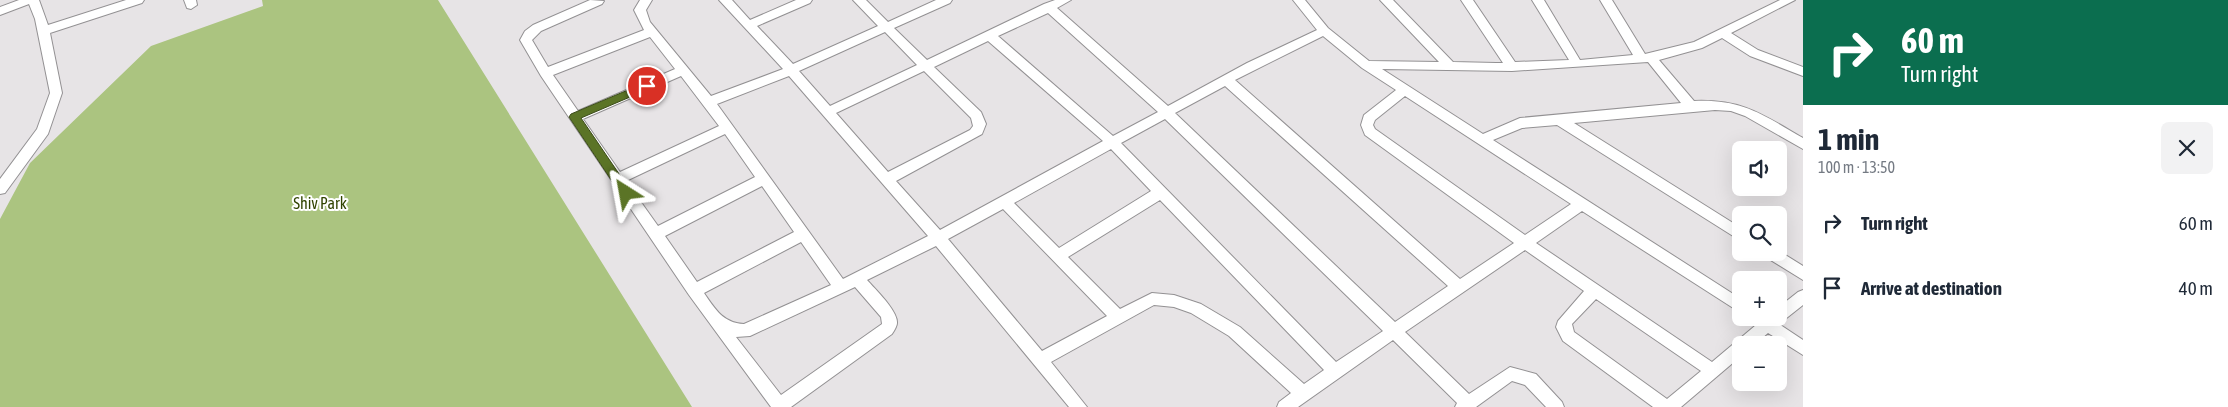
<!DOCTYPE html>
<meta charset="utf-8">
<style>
body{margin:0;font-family:"Asap Condensed",sans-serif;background:#f2f2f3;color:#1f2937;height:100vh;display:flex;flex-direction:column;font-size:19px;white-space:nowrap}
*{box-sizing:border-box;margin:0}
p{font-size:16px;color:#747a83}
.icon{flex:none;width:28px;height:28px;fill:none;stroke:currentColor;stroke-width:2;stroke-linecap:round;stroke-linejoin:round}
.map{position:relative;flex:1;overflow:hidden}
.details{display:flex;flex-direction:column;background:#fff;width:425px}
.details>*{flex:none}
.hud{background:#0b6e4f;color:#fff;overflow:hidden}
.fabs{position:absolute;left:1732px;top:141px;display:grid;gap:10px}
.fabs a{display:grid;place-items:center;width:55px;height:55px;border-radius:8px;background:#fff;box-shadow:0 5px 20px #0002;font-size:25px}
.pin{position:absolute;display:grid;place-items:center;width:42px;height:42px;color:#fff;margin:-21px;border:2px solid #fff;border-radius:50%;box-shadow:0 1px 5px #0007}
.me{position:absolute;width:55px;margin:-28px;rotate:326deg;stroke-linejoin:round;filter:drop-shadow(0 0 4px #0008)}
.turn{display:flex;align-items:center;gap:18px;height:105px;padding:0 15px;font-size:22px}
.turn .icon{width:65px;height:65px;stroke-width:2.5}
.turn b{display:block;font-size:35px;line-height:42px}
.round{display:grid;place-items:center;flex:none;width:52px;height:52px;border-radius:8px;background:#f2f2f3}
.summary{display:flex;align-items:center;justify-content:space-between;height:85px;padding:0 15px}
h1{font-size:30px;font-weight:700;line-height:38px}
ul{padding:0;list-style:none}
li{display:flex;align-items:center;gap:15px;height:65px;padding:0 15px}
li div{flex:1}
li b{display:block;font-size:19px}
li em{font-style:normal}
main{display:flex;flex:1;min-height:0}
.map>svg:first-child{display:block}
.green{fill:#abc480}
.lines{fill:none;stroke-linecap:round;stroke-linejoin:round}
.minor-casing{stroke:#939193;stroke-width:2}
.minor{fill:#fff;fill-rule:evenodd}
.route{fill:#5b7426;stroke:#3b4b19}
.labels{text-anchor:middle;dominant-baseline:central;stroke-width:4;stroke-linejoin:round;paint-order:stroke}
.park-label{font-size:16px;fill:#314400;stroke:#fff}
</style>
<main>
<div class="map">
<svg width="1803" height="407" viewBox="0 0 1803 407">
<rect width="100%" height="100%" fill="#e7e4e6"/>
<!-- green -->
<path class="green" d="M262 0H438L692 407H0V219L30 163 151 46 263 6Z"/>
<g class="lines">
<!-- minor casing -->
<g class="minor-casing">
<path id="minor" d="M19 0H39L48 25 126 0H144L142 3 50 33 62 93 48 134 5 193 0 194V179L37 129 50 93 35 19 29 4 0 15V7Z
M184 0H196L197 5 191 9 187 8Z
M590 0 604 1 602 4 541 31 532 40 548 67 644 30 634 10 640 0H652L646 10 650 22 711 96 783 69 719 0H732L750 20 796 0H812L810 3 757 26 793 64 878 26 853 0H866L888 22 936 0H952L950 3 894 28 927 60 1044 4 1055 0H1071L1057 8 1168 106 1247 63 1317 30 1293 0H1305L1328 28 1369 61 1439 62 1380 0H1393L1453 62 1496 63H1503L1461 0H1473L1515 62 1569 60 1532 0H1544L1580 60 1633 55 1600 0H1612L1645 54 1694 42 1780 0H1795L1731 33 1758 50 1803 67V76L1750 56 1722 38 1702 48 1659 60 1694 101C1743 99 1763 115 1803 138V149L1745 116 1731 111 1715 110 1574 123 1741 228V241L1557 125 1522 128 1493 140 1741 299V313L1582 211 1536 243 1712 362 1756 325 1752 323 1750 318H1779V307L1798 292 1803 290V305L1779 324 1803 340V355L1768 333 1754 345H1741V356L1681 407H1653L1563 341 1556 327 1558 321 1584 291 1525 250 1405 332 1469 394 1510 367 1536 374 1562 402 1564 407H1546L1525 385 1512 381 1476 407H1455L1457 403 1393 340 1298 407H1277L1279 402 1291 393 1229 336 1191 313 1174 307 1154 305 1051 362 1087 407H1069L936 246 867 280C875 289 898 311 897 323 897 326 894 331 892 334L791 407H771L689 295 541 76 520 40 525 31 533 25ZM1048 13 1158 112 1113 136 998 36ZM885 32 917 65 830 106 799 71ZM1323 36 1362 68 1396 90 1364 115 1361 125 1365 135 1514 243 1460 279 1235 80ZM650 37 675 69 578 111 553 75ZM988 41 1103 141 940 230 896 181 982 134 986 124 981 112 934 67ZM1648 62 1681 103 1520 118 1483 134 1382 69 1512 71ZM924 71 971 118 973 126 970 130 888 172 836 113ZM681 76 719 126 620 172 583 119ZM789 76 928 236 843 279 717 104ZM1225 86 1448 286 1395 322 1175 113ZM1405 96 1571 204 1525 235 1375 129 1373 125 1375 120ZM1165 119 1383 331 1336 362 1121 143ZM725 134 755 177 658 226 626 181ZM1111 149 1151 191 1059 248 1014 203ZM762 186 794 232 697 282 665 236ZM1160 200 1324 370 1304 384 1240 327 1201 304 1174 295 1152 293 1120 309 1068 257ZM1003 209 1107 316 1042 351 948 239ZM801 242 831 285 744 324C723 323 715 309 704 293ZM855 287 881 317 882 324 781 395 736 337 750 336ZM1596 299 1701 371 1667 399 1574 332 1572 324Z
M1779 251 1803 266V280L1764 256 1762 252H1779Z"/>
</g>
<!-- minor -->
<use href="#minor" class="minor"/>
</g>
<!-- route -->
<path class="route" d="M647 82 652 86 651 88 581 118 630 190 632 193 626 197 622 196 569 117 571 114Z"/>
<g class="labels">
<!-- park labels -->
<g class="park-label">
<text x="320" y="203">Shiv Park</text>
</g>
</g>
</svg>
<div class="fabs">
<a><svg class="icon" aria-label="sound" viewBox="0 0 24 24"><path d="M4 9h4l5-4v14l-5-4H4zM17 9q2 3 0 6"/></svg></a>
<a><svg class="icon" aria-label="search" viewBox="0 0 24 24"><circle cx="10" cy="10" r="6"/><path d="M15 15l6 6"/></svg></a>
<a>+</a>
<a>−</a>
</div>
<div class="pin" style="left:647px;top:86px;background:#d93025"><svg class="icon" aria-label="arrive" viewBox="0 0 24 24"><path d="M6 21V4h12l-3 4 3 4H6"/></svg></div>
<svg class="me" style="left:626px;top:193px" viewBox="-20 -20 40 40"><path d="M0-17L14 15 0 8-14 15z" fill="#5b7426" stroke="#fff" stroke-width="4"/></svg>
</div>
<section class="details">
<div class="hud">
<div class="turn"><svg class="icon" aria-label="right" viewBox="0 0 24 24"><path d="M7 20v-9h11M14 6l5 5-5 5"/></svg><div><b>60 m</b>Turn right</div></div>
</div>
<div class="summary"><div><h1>1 min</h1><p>100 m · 13:50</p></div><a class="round"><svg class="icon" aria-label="close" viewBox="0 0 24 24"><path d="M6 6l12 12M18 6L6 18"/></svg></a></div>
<ul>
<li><svg class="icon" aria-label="right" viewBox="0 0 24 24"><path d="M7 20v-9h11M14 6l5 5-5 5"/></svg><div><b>Turn right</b></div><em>60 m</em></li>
<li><svg class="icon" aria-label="arrive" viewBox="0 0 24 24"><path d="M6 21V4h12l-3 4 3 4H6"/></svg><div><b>Arrive at destination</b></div><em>40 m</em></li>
</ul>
</section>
</main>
